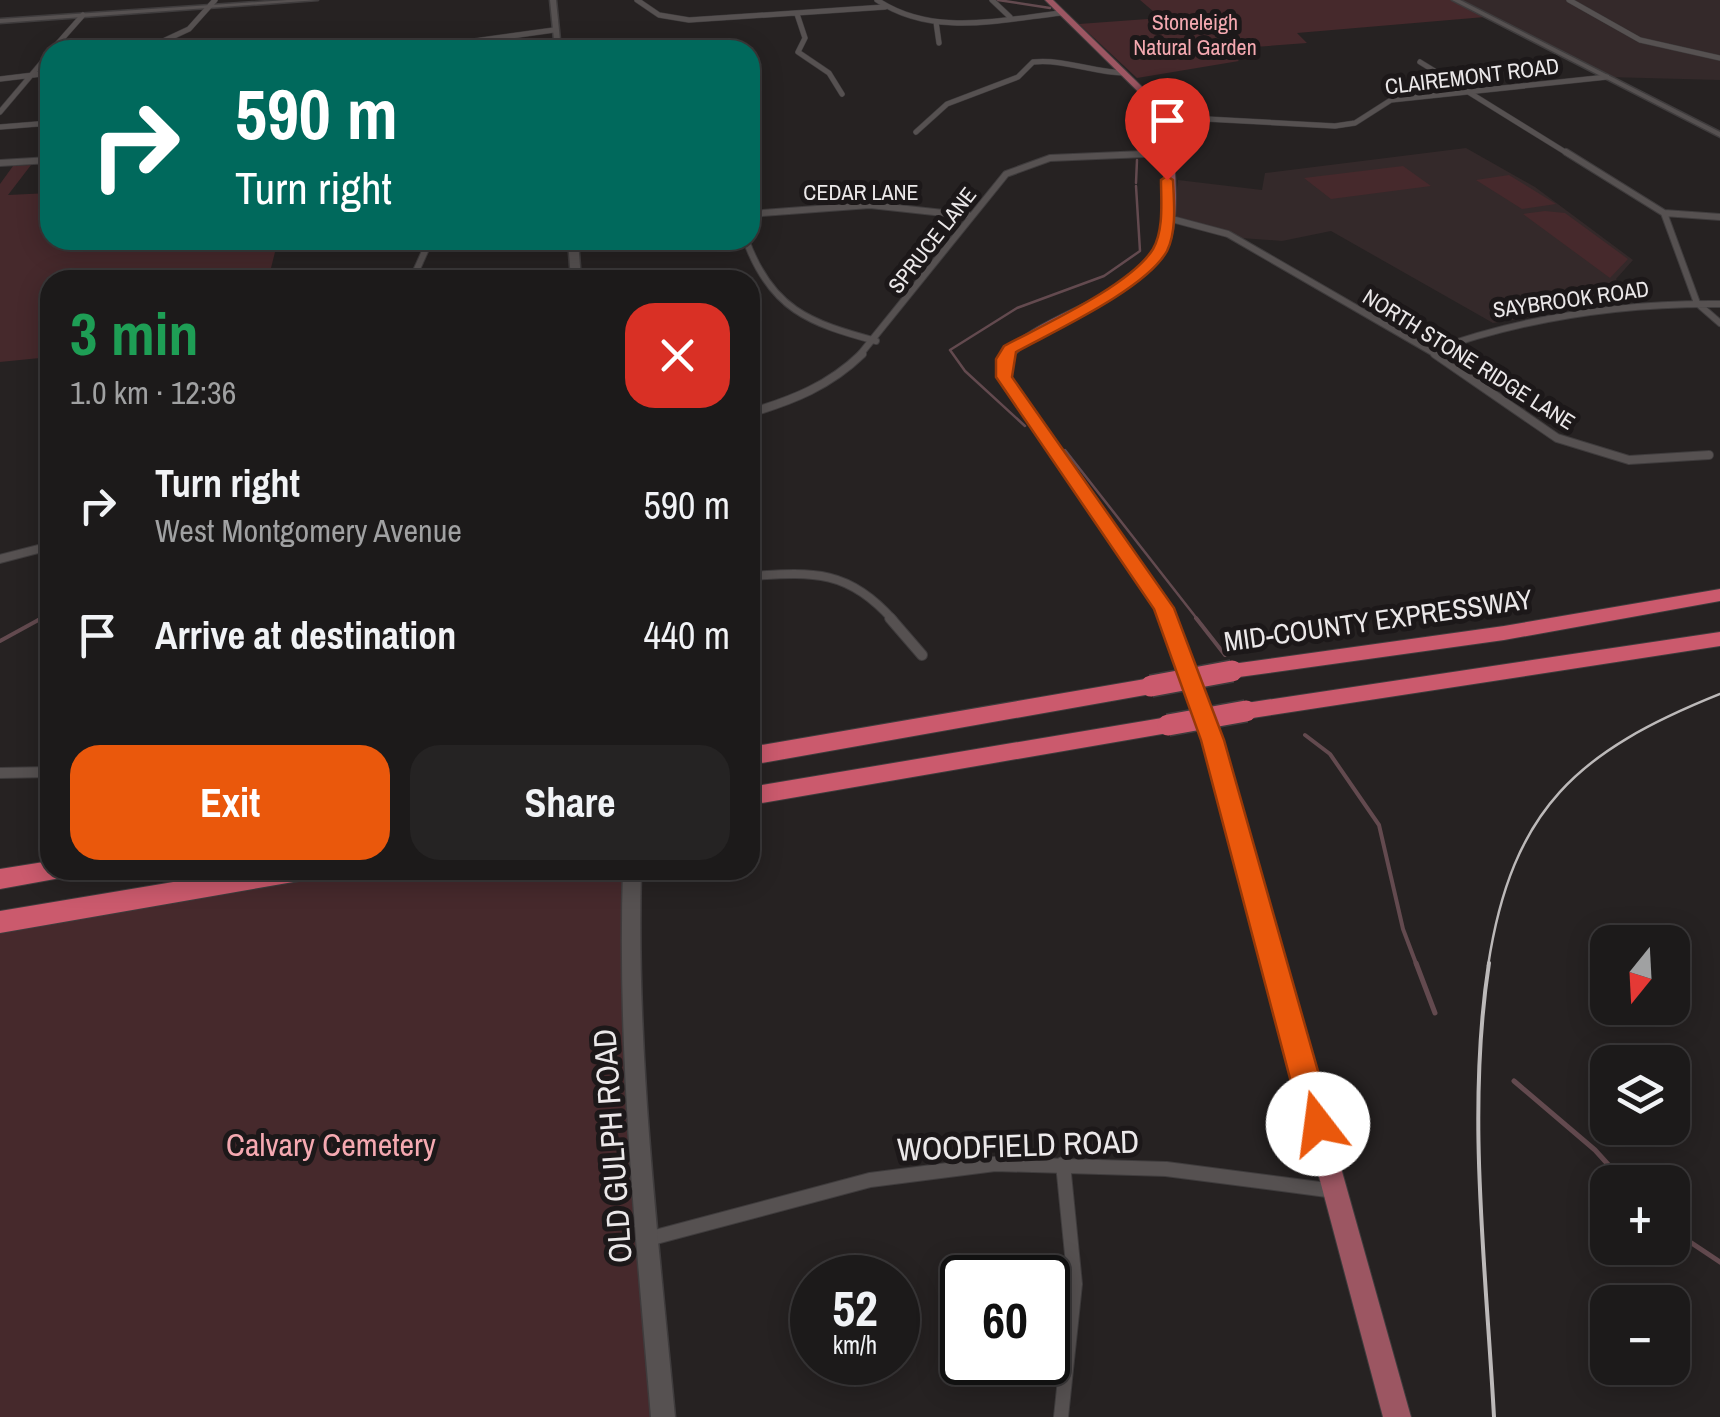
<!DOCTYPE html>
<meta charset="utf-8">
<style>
body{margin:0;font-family:"Archivo Narrow",sans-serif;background:#252323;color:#f1f3f6;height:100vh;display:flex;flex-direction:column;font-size:38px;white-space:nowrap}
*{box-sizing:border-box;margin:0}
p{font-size:32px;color:#a0a1a2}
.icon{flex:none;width:55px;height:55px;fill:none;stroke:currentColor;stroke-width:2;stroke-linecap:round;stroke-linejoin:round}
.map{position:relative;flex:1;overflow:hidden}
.side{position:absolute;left:40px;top:270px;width:720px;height:610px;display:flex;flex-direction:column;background:#1c1a1a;border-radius:30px;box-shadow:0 5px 25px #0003,0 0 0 2px #3a3839}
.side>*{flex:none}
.banner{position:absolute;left:40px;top:40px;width:720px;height:210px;border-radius:30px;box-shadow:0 5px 25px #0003,0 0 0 2px #3a3839;background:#00695c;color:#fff;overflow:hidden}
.needle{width:65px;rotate:198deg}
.tools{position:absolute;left:1590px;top:925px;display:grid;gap:20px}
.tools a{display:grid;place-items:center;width:100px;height:100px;border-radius:20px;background:#1c1a1a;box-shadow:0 5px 25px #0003,0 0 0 2px #3a3839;font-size:50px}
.speed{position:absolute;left:790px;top:1255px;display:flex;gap:20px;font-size:50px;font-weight:700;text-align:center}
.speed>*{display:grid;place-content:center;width:130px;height:130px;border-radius:50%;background:#1c1a1a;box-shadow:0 5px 25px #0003,0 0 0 2px #3a3839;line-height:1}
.speed small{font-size:25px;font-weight:400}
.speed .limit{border:5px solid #111;border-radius:15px;background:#fff;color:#111}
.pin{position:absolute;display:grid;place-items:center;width:85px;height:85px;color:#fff;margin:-102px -42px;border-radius:50% 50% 50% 0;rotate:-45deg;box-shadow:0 0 10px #0007}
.pin .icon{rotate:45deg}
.me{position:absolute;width:110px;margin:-55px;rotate:345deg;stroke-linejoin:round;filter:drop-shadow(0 0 8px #0008)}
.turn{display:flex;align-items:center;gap:35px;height:210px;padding:0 30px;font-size:45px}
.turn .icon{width:130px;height:130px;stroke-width:2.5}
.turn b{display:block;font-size:70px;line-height:85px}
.round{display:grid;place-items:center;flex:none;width:105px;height:105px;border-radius:30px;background:#252323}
.head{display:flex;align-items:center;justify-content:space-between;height:170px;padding:0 30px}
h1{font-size:60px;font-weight:800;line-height:75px;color:#1e9e55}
.primary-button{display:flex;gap:20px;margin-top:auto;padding:20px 30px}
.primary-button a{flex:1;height:115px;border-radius:30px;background:#ea580c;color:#fff;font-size:40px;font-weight:800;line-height:115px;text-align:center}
.primary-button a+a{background:#252323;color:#f1f3f6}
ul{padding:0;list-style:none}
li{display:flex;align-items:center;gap:30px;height:130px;padding:0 30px}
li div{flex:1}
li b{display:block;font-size:38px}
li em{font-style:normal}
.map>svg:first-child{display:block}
.built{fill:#34292a}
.green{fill:#46292c}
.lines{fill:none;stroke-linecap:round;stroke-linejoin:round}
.stream-far2{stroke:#634a4f;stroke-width:2.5}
.stream-far1{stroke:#634a4f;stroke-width:4}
.stream{stroke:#634a4f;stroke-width:5}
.street-far4-casing{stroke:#3f3c3d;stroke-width:6}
.street-far3-casing{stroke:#3f3c3d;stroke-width:8}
.street-far2-casing{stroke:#3f3c3d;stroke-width:10}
.street-far1-casing{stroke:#3f3c3d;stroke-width:12}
.street-casing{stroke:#3f3c3d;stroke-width:16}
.secondary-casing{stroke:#3f3c3d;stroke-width:3}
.primary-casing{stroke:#3f3c3d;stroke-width:2}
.highway-casing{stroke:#3f3c3d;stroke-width:2}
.street-far4{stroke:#565151;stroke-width:5}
.street-far3{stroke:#565151;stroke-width:6}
.street-far2{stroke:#565151;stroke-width:8}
.street-far1{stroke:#565151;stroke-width:10}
.street{stroke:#565151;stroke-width:14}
.secondary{fill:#565151;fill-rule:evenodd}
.primary{fill:#9c5662;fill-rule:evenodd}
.highway{fill:#cb5a6d;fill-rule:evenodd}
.tram-far1{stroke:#bcb9b9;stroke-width:2.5}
.tram{stroke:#bcb9b9;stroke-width:4}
.highway-bridge-casing{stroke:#3f3c3d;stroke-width:24;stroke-linecap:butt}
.highway-bridge{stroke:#cb5a6d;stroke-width:21}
.route{fill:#ea580c;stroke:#983908;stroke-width:2.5}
.labels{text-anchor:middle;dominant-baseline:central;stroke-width:10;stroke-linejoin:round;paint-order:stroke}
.far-park-label{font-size:22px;fill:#f5a9b1;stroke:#1c1819}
.far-street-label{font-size:22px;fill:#ebe8e9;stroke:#1c1819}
.street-label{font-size:28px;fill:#ebe8e9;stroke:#1c1819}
.near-park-label{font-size:32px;fill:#f5a9b1;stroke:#1c1819}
.near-street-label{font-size:32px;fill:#ebe8e9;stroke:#1c1819}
</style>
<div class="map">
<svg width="1720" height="1417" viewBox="0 0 1720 1417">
<rect width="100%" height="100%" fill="#262222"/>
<!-- built -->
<path class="built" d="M1455 0H1720V80L1607 77Z
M1466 148 1535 187 1633 260 1616 279 1631 301 1493 323 1331 231 1282 241 1241 238 1174 216 1178 180 1262 190 1265 173Z"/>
<!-- green -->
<path class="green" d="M1140 0H1452L1485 17 1297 33 1307 43 1227 49 1239 61 1137 78 1079 24 1161 18Z
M31 165 8 195 50 193V240H278L268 280H50V357L0 362V184L13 166Z
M1403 166 1431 186 1331 199 1304 178Z
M1509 175 1556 204 1522 209 1476 180Z
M1545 211 1565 213 1628 259 1610 278 1523 214Z
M307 870H632L663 1417H0V922Z"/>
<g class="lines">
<!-- stream-far2 -->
<path class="stream-far2" d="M998 0 1050 8
M1136 183 1137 160
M1025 426 965 371 950 350 1017 308 1104 276 1140 251 1136 186
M1065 450 1198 620
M37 620 50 613"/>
<!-- stream-far1 -->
<path class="stream-far1" d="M1196 618 1225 655
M0 641 42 618
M1305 735 1330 754 1379 825 1403 929 1417 966"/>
<!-- stream -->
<path class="stream" d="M1416 963 1435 1013
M1514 1081 1595 1150 1624 1182
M1672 1230 1720 1262"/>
<!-- street-far4 casing -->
<g class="street-far4-casing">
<path id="street-far4" d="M637 0 659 15 689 20 885 7
M877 0C932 37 999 20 1061 13
M992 0 1010 17
M1569 0 1640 40 1720 58
M797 14 805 38 798 52 829 73 842 94
M936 22 939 43
M164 42 226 50
M684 43 690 50
M52 50 83 15
M144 50 189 29 215 0
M410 50 554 30
M1420 62 1570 155
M0 79 50 73
M0 112 50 53
M1169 117 1335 126 1355 123 1391 100 1607 77
M0 127 50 123
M916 132 947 104 1018 77 1033 62C1065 59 1092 72 1124 73
M1121 155 1167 153"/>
</g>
<!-- street-far3 casing -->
<g class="street-far3-casing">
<path id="street-far3" d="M1566 152 1664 213 1697 303 1720 323
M0 163 50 160
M1664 213 1720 217
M750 214 870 205 971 216
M1168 218 1228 234 1439 356
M746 240C771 309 809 323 876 341
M412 280 430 240
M1431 351C1525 317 1620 303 1720 304
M859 356 1006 174 1050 158 1167 153"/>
</g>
<!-- street-far2 casing -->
<g class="street-far2-casing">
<path id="street-far2" d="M1435 354 1557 438 1629 460 1709 455
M750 413C793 400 829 386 862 354
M0 559 50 546
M750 576C813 572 848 569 893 620"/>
</g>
<!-- street-far1 casing -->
<g class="street-far1-casing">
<path id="street-far1" d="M890 618 922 655
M0 773 50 772"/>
</g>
<!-- street casing -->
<g class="street-casing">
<path id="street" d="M648 1239 870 1180 995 1164 1166 1169 1335 1191
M1061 1417 1075 1284 1063 1164"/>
</g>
<!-- secondary casing -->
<g class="secondary-casing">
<path id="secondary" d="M287 0H318L0 23V19Z
M550 0H556L561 50H555Z
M1452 0H1460L1720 132V137Z
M568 240H578L581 280H571Z
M623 870H641C636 1054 658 1235 675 1417H651C636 1235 617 1053 623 870Z"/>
</g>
<!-- primary casing -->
<g class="primary-casing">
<path id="primary" d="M1045 0H1053L1173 117C1172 153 1179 190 1174 226 1162 300 1055 309 1010 360V377L1172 607 1221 741 1411 1417H1383L1203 741 1156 608 998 377V359C1042 304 1146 301 1163 227L1165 118Z"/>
</g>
<!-- highway casing -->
<g class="highway-casing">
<path id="highway" d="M1720 589V601L1504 640 1232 678 1222 671 1232 664 1504 626Z
M1720 632V646L1246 719 1239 717 1236 711 1239 705 1246 703Z
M1151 678 1161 686 1151 694 750 765V747Z
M1168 717 1175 719 1178 725 1175 731 1168 733 750 805V787Z
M50 861V870H69L66 877 0 889V869Z
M245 870H316L313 877 305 880 0 933V911Z"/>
</g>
<!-- street-far4 -->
<use href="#street-far4" class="street-far4"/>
<!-- street-far3 -->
<use href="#street-far3" class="street-far3"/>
<!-- street-far2 -->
<use href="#street-far2" class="street-far2"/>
<!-- street-far1 -->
<use href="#street-far1" class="street-far1"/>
<!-- street -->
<use href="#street" class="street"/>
<!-- secondary -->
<use href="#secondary" class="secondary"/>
<!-- primary -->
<use href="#primary" class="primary"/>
<!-- highway -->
<use href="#highway" class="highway"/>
<!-- tram-far1 -->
<path class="tram-far1" d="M1488 966C1512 808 1578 751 1720 694"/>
<!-- tram -->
<path class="tram" d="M1489 963C1466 1111 1486 1268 1494 1417"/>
<!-- highway-bridge casing -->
<g class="highway-bridge-casing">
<path id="highway-bridge" d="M1151 686 1232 671
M1168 725 1246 711"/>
</g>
<!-- highway-bridge -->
<use href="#highway-bridge" class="highway-bridge"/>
</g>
<!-- route -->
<path class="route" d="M1167 176 1173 180C1174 202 1177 231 1167 251 1146 289 1054 331 1016 352L1012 377 1174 608 1224 740 1333 1124 1329 1135 1318 1139 1307 1135 1302 1124 1201 740 1154 609 996 377V359L1004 346C1043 325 1131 285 1153 249 1164 230 1161 201 1161 180Z"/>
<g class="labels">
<!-- far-park labels -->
<g class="far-park-label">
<text x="1195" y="22">Stoneleigh<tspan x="1195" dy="25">Natural Garden</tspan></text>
</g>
<!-- far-street labels -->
<g class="far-street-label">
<text transform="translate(1472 76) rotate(-7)">CLAIREMONT ROAD</text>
<text x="861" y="192">CEDAR LANE</text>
<text transform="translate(932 240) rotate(-52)">SPRUCE LANE</text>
<text transform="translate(1571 299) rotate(-8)">SAYBROOK ROAD</text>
<text transform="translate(1469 359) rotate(32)">NORTH STONE RIDGE LANE</text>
</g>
<!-- street labels -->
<g class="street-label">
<text transform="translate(1378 620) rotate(-8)">MID-COUNTY EXPRESSWAY</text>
</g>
<!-- near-park labels -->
<g class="near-park-label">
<text x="331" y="1144">Calvary Cemetery</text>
</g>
<!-- near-street labels -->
<g class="near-street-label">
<text transform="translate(1018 1145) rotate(-2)">WOODFIELD ROAD</text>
<text transform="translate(612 1146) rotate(-94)">OLD GULPH ROAD</text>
</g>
</g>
</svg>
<div class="tools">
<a><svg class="needle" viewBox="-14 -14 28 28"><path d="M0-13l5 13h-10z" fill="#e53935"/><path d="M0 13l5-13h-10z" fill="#a0a1a2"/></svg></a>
<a><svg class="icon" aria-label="layers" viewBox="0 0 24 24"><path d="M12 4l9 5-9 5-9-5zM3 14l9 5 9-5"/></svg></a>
<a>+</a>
<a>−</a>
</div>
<div class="speed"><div>52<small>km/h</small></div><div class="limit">60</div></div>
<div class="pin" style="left:1167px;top:180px;background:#d93025"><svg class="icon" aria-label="arrive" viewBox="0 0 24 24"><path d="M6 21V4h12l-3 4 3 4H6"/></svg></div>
<svg class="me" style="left:1318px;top:1124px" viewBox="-20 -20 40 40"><circle r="19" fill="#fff"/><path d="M0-13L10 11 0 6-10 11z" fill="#ea580c"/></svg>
<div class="banner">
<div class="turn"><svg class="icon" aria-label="right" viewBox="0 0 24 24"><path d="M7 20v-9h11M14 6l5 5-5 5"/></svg><div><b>590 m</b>Turn right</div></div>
</div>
<section class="side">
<div class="head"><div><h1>3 min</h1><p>1.0 km · 12:36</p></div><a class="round" style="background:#d93025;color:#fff"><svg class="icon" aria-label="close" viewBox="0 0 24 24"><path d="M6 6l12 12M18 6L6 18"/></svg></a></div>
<ul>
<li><svg class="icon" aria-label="right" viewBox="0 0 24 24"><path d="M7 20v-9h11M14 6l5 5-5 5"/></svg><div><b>Turn right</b><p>West Montgomery Avenue</p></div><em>590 m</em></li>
<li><svg class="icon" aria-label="arrive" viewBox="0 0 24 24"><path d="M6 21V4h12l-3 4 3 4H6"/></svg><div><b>Arrive at destination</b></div><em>440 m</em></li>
</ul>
<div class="primary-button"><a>Exit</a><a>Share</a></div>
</section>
</div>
